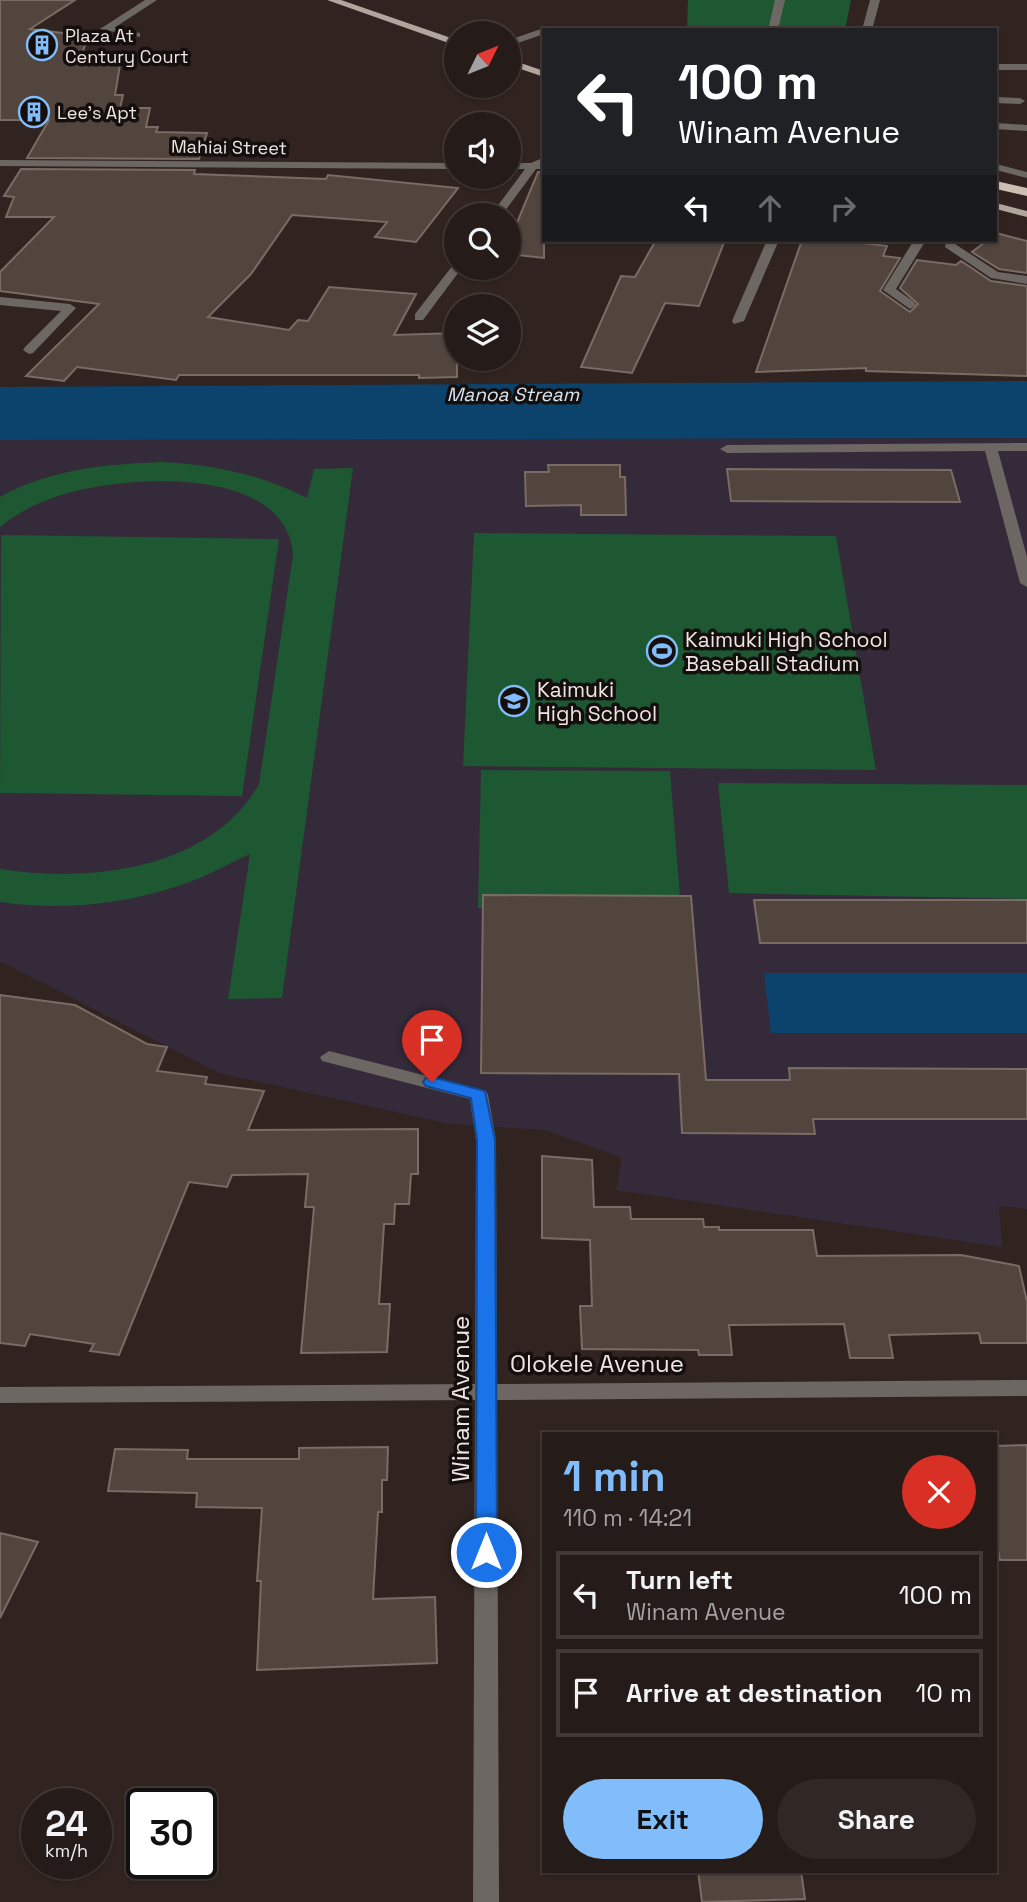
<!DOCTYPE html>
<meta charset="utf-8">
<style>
body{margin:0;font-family:"Space Grotesk",sans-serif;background:#312825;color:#f1f3f6;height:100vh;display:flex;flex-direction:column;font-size:26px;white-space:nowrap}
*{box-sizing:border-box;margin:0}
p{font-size:23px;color:#a3a1a2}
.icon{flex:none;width:38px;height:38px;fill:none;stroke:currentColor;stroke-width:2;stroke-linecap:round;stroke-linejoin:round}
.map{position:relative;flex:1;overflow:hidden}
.side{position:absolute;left:542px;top:1432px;width:455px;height:441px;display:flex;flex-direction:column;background:#251b18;border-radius:0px;box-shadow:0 2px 5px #0004,0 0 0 2px #423937}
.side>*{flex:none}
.top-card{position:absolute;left:542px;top:28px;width:455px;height:214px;border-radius:0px;box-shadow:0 2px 5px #0004,0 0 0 2px #423937;background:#202124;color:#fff;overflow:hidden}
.needle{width:46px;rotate:47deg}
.buttons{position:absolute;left:444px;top:21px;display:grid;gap:14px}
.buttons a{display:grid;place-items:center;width:77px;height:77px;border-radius:50%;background:#251b18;box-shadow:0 2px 5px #0004,0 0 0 2px #423937;font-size:35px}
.speed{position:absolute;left:21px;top:1788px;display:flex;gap:14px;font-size:35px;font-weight:700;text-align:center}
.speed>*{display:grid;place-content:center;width:91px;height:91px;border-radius:50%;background:#251b18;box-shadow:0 2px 5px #0004,0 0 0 2px #423937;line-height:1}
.speed small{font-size:18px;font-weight:400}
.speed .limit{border:4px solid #111;border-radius:10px;background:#fff;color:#111}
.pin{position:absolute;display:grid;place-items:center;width:60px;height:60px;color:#fff;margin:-72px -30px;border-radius:50% 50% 50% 0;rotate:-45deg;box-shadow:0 0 7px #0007}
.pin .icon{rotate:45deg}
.me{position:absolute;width:77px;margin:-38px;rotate:0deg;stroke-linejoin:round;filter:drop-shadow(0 0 5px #0008)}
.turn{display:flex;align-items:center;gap:24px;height:147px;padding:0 21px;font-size:32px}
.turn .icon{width:91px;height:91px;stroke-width:2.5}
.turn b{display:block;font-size:49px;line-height:60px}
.lanes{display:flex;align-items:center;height:66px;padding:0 21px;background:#0003;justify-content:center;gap:35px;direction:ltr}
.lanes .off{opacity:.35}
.round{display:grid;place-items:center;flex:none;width:74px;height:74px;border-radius:37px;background:#312825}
.summary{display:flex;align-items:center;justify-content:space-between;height:119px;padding:0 21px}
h1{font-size:42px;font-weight:600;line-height:52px;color:#80bdfa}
.cta{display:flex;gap:14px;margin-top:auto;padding:14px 21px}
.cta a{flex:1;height:80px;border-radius:42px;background:#80bdfa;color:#111;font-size:28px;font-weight:600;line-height:80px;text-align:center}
.cta a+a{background:#312825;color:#f1f3f6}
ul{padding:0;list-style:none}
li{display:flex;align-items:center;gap:21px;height:88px;margin:0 14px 10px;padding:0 7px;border:4px solid #423937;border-radius:0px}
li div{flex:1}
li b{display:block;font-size:26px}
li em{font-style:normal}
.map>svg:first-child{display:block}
.education{fill:#342a3a}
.green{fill:#1d5833}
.water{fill:#0b436d}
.building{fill:#52453e;stroke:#796c64;stroke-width:2}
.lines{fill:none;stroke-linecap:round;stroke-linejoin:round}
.minor{fill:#6c6762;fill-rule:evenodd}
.major{fill:#b0a69d;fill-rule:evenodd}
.highway{fill:#cbbfb4;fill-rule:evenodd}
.route{fill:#1a73e8;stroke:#114b97;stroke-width:2}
.labels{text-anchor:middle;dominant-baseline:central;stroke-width:7;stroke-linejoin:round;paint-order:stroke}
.far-poi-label{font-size:18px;fill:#efe6e3;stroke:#140f0d;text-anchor:start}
.far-street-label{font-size:18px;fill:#efe6e3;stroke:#140f0d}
.far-water-label{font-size:19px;font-style:italic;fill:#d8e6f4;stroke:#140f0d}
.poi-label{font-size:21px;fill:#efe6e3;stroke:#140f0d;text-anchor:start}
.near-street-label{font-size:24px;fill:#efe6e3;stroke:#140f0d}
</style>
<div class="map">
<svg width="1027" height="1902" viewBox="0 0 1027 1902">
<rect width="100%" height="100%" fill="#312420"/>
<!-- education -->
<path class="education" d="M1027 438V1209L999 1206 1002 1247 616 1190 622 1158 546 1130 450 1124 219 1073 0 961V440Z"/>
<!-- green -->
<path class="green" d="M688 0H851L845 30H687Z
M162 462C215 465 259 474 307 498L314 469 353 468 282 998 228 999 250 854C234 861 218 870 202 877 139 903 67 912 0 902V869C88 883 210 871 259 784L293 555C287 463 122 476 61 495 39 502 18 512 0 527V497C49 469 108 464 162 462Z
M474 533 836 536 876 770 463 766Z
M1 535 279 539 242 796 0 793Z
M481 770 670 771 681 909 478 908Z
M718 783 1027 785V899L729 893Z"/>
<!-- water -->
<path class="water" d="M1027 381V438L0 440V387Z
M764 973H1027V1033H771Z"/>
<!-- building -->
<path class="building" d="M0 0H75L30 29 88 36 80 60 121 59 115 95H123L120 108H150L146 127H158L156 132 207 133 199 159 27 158 49 120H0Z
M21 169 195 170 194 174 326 179 328 175 458 188 416 242 375 237 387 222 292 215 251 274 208 317 289 330 298 320 308 321 329 287 416 294 394 335 457 333V377L419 378V375H179L176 380 77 367 64 381 26 376 99 304 0 291V272L54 217H6L14 197 4 196Z
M538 172H544V258L509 254V242Z
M996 233 1027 241V273L999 269 972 252 988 240H996Z
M656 240H725L699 306 665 303 632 373 581 367 621 276 635 277Z
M802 240H840L887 246 883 256 900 258 880 291 910 312 918 304 900 288 917 260 956 265 961 261 991 281 1027 286V376L866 371V368L756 372Z
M548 465H620V477H625L626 515H581V505L526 506 525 472H549Z
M727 469 951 470 960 502 731 501Z
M483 895 691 896 706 1080H790L789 1068 1027 1069V1119H813L815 1134 682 1133 679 1074 481 1073Z
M754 900H1027V943H760Z
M0 995 75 1005 147 1044 167 1047 157 1071 207 1077 205 1084 264 1091 248 1130 418 1129V1174H411L409 1204H395L394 1224H384L379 1304H390L387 1352 301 1353 314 1207H305L308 1174 232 1175 227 1187 189 1182 119 1355 90 1351 94 1344 30 1334 25 1346 0 1343Z
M542 1156 592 1160 594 1207H630L631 1219H703L704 1227H719V1230H813L817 1256 961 1255 1019 1266 1027 1302V1343H981L979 1333 889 1335 893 1358H850L844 1324 729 1325 732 1355H699L698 1350 582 1349 580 1306H592L590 1240 542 1238Z
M1027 1445V1560H1000L996 1540V1446Z
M388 1447 387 1480H382V1512H378L373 1599 435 1597 437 1663 257 1670 261 1581H257L262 1508 196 1507 197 1493 108 1491 115 1449 188 1450 187 1459H299V1448Z
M0 1533 38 1542 0 1618Z
M698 1871H801L805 1899 702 1902Z"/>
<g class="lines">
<!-- minor -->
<path class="minor" d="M145 0H157L114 28 140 33V37L100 29Z
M775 0H785L778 30H768Z
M870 0H880L872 30H862Z
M560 27 572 30H555Z
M544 28 548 30H544V34L509 46V40Z
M996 64H1027V70H996Z
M996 97 1020 98 1025 101 1020 104 996 103Z
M996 123 1027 125V131L996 129Z
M540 159 544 160V169H536L502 215H491L525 169H509V163H531Z
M0 160 457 163V169L0 166Z
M996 164 1027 172V178L996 170Z
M767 240H779L744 321 734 324 732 321Z
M914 240H926L896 289 914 302 916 305 910 309 883 290Z
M946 240H958L955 244 998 272 1027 276V284L991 278 945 247Z
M457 264V268L461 269 423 320H415V314L453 265Z
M0 297 70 304 76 308 33 353 29 354 23 350 25 347 61 311 0 305Z
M1027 443V451H998L1027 557V587L1020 583 985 451 727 453 720 449 727 445Z
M329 1051 486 1091 488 1095 496 1140 497 1384 1027 1380V1396L497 1400 499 1902H473L475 1400 0 1403V1387L475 1384 476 1140 470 1099 322 1061 320 1057Z"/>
<!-- major -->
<path class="major" d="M327 0H341L457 40V46Z
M509 59 544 71V77L509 65Z
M996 203 1027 211V217L996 209Z"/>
<!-- highway -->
<path class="highway" d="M996 181 1027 188V196L996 189Z"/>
</g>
<!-- route -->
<path class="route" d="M432 1077 485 1091 495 1140 497 1552 494 1557H479L476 1552 477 1140 471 1098 426 1086 423 1082 426 1078Z"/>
<!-- icons -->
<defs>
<g id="building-ring" transform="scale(1.575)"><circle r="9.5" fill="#140f0d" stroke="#80bdfa" stroke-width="1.5"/><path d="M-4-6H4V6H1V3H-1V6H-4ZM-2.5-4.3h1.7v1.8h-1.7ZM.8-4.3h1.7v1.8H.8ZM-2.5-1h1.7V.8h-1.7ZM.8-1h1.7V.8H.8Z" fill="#80bdfa"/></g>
<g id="stadium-ring" transform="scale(1.575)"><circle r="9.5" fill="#140f0d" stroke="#80bdfa" stroke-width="1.5"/><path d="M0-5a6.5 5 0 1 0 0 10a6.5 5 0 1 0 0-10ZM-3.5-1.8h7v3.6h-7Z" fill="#80bdfa"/></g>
<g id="school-ring" transform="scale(1.575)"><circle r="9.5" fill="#140f0d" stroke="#80bdfa" stroke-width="1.5"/><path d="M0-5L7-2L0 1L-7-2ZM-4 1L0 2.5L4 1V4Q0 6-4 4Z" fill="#80bdfa"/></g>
</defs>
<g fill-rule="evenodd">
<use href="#building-ring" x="42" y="45"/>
<use href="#building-ring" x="34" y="112"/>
<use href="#stadium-ring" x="662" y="651"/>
<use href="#school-ring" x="514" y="701"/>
</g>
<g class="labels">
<!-- far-poi labels -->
<g class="far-poi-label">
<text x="65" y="35">Plaza At<tspan x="65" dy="21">Century Court</tspan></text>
<text x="57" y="112">Lee’s Apt</text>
</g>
<!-- far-street labels -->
<g class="far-street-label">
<text transform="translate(229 147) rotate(1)">Mahiai Street</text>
</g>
<!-- far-water labels -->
<g class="far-water-label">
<text x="513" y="394">Manoa Stream</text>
</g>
<!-- poi labels -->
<g class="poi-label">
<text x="685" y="639">Kaimuki High School<tspan x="685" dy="24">Baseball Stadium</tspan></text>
<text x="537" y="689">Kaimuki<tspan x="537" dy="24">High School</tspan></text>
</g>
<!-- near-street labels -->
<g class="near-street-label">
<text x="597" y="1363">Olokele Avenue</text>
<text transform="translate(460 1399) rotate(-90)">Winam Avenue</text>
</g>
</g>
</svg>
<div class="buttons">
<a><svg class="needle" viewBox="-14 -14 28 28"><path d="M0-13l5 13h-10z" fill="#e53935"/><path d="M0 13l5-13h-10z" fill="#a3a1a2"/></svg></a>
<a><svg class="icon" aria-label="sound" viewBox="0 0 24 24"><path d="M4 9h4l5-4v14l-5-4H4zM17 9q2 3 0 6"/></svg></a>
<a><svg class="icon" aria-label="search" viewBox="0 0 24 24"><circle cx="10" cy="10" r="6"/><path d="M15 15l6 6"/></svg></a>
<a><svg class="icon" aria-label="layers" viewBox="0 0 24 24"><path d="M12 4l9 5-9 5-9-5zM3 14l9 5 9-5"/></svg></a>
</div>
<div class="speed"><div>24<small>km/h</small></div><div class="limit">30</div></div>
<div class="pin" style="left:432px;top:1082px;background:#d93025"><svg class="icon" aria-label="arrive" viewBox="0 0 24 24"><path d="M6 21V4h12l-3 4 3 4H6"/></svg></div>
<svg class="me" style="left:486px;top:1552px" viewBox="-20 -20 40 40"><circle r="17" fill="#1a73e8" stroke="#fff" stroke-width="3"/><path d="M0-11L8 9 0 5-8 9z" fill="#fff"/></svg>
<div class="top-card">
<div class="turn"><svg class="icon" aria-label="left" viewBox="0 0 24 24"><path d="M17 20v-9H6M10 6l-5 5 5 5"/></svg><div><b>100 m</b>Winam Avenue</div></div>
<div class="lanes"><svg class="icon" aria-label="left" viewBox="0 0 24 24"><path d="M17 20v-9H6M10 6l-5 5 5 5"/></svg><svg class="icon off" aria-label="ahead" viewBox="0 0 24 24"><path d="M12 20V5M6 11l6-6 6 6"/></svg><svg class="icon off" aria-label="right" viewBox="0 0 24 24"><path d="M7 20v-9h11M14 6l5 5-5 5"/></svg></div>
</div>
<section class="side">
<div class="summary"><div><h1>1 min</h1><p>110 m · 14:21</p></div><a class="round" style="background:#d93025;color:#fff"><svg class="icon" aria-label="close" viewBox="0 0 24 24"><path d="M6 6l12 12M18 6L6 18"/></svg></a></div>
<ul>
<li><svg class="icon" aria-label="left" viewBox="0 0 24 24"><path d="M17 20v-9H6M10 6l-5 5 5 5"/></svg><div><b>Turn left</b><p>Winam Avenue</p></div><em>100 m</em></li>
<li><svg class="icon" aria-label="arrive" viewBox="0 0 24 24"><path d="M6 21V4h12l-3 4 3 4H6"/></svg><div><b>Arrive at destination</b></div><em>10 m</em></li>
</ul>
<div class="cta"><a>Exit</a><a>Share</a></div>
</section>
</div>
